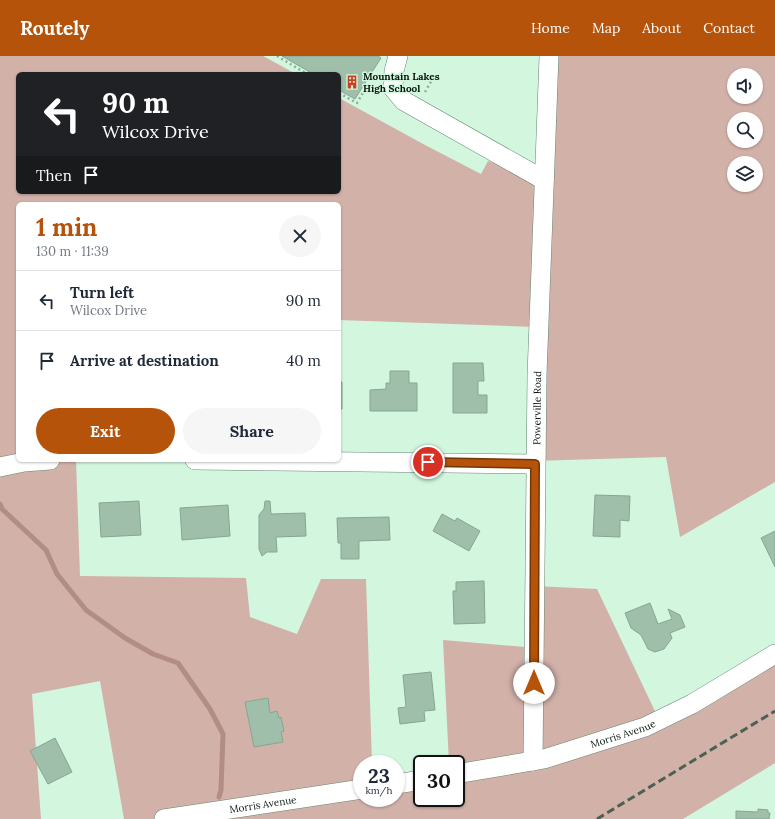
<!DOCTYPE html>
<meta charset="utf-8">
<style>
body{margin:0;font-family:Lora,serif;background:#f6f6f7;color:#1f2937;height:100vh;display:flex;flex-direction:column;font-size:15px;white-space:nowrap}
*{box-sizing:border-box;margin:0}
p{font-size:13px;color:#747a83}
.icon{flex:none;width:22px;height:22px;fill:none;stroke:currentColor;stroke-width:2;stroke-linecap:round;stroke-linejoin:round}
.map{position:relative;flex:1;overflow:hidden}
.details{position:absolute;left:16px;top:146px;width:325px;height:260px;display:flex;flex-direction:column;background:#fff;border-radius:6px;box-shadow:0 1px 3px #0004}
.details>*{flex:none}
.hud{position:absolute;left:16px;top:16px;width:325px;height:122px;border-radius:6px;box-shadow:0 1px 3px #0004;background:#202124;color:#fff;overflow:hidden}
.fabs{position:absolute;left:727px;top:12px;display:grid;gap:8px}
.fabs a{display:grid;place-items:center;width:36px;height:36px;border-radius:50%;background:#fff;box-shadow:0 1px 3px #0004;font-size:20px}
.speed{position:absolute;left:353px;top:699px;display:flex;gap:8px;font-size:20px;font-weight:700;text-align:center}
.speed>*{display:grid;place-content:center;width:52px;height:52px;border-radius:50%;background:#fff;box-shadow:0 1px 3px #0004;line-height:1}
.speed small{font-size:10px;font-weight:400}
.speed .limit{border:2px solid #111;border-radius:6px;background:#fff;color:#111}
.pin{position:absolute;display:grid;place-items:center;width:34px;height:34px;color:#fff;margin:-17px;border:2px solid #fff;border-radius:50%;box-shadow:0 1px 4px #0007}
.me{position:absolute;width:44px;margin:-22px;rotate:0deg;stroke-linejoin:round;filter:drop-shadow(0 0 3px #0008)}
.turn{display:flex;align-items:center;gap:14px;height:84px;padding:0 20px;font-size:18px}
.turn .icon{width:52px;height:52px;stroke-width:2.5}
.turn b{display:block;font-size:28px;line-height:34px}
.then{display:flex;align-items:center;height:38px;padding:0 20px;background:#0003;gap:8px;font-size:15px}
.round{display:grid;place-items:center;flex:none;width:42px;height:42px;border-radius:21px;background:#f6f6f7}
.headline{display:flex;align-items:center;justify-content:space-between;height:68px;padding:0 20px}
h1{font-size:24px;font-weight:800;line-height:30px;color:#b45309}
.primary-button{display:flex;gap:8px;margin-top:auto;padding:8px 20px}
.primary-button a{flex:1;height:46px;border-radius:24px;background:#b45309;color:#fff;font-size:16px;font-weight:800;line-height:46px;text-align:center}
.primary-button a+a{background:#f6f6f7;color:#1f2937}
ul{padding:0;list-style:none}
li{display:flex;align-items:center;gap:12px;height:60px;padding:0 20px;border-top:1px solid #e0e1e3}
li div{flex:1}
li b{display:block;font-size:15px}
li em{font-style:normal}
header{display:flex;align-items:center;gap:24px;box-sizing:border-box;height:56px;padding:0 20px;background:#b45309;color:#fff}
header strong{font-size:19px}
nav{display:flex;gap:22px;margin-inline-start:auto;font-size:14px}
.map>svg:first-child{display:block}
.green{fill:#d2b1a9;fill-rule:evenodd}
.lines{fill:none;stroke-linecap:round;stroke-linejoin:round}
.stream{stroke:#b18d85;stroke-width:5}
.building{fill:#9fbfaa;stroke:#85a791}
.minor-casing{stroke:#658671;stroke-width:20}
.path{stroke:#91ad9a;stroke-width:2.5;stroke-dasharray:2 3;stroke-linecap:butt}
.minor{stroke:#fff;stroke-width:19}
.rail{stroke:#4c6153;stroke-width:3;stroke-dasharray:8 4;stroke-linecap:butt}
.route-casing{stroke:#753606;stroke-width:10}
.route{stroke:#b45309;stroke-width:7}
.labels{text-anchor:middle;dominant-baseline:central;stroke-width:3;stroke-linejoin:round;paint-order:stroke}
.poi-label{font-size:10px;font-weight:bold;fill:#07140c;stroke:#d2f6de;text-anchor:start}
.street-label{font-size:10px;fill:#07140c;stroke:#d2f6de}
</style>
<header>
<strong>Routely</strong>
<nav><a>Home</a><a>Map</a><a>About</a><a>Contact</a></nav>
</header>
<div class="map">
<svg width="775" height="763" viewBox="0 0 775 763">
<rect width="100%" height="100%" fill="#d2f6de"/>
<!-- green -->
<path class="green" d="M0 0H263L296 18H18V136H339V42L425 89 481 118 488 105 544 124 553 0H775V426L680 481 666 401 532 405 537 271 339 264V148H18V404H76L80 520 246 522 250 561 297 578 321 523H366L372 708H362V742H396V731L422 728V742H456V708H449L443 584 536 592 535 530 597 533 662 670 775 600V707L683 763H124L100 625 32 638 41 763H0ZM734 19H756V41H734ZM734 63H756V85H734ZM734 107H756V129H734Z"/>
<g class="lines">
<!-- stream -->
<path class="stream" d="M0 448 2 453 46 494 57 518 86 554 125 582 153 598 178 607 210 653 223 678 221 734 219 741"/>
</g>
<!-- building -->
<path class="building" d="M282 0H378L381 2 355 43 339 34V18H313Z
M453 307H483L484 325H478V339H487V357H453Z
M390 315H409V327H417V355H370V334L386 333V327H390Z
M339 326H342V353H339Z
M595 439 630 440 629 465 620 464V481L593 480Z
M139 445 141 479 101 481 99 447Z
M265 445H270L271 458 305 457 306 480 276 481 277 496H267L262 500 259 493V459L264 453Z
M228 449 230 480 182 484 180 452Z
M442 458 455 465 457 462 480 475 469 495 433 475Z
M389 461 390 484 359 485V503H341V487H338L337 462Z
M775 475V511L761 482Z
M484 525 485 567 454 568 453 535H456V526Z
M650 547 658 568 672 563 668 553 680 559 685 571 670 577 672 582 664 593 655 596 648 593 641 579 631 572 625 557Z
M431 616 435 654 424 655 425 665 400 668 398 652 406 651 403 619Z
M268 642 270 657 277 655 279 662 281 661 284 675 281 676 283 686 254 691 245 646Z
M55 682 72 716 48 728 30 695Z
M758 753 768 754V757H770L769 763H736V755L758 756Z"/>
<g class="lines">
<!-- minor casing -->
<g class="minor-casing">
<g id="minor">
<path d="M398 0 394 15 393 32 404 45 544 124"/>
<path d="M195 404 535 408"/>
<path d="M0 411 24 406 50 404"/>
<path id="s1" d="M533 705 537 319 549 0"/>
<path id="s2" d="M456 718 544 703 645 671 692 648 775 598"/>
<path d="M396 728 422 724"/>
<path id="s3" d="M164 763 362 733"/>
</g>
</g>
<!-- path -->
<path class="path" d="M277 0 307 18
M425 36 433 22
M339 37 357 47 366 31 376 37"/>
<!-- minor -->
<use href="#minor" class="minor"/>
<!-- rail -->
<path class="rail" d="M597 763 775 655"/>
</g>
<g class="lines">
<!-- route casing -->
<g class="route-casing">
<path id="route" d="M428 406 535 408 534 627"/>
</g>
<!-- route -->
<use href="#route" class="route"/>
</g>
<!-- icons -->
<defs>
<g id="building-bare" transform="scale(1.08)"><path d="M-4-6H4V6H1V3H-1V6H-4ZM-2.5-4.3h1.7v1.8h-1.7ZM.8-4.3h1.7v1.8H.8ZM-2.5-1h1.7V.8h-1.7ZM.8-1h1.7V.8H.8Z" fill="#ca4022" stroke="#d2f6de" stroke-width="2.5" paint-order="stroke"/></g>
</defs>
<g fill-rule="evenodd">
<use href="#building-bare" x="352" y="26"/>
</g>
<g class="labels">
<!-- poi labels -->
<g class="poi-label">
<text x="363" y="20">Mountain Lakes<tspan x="363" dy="12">High School</tspan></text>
</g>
<!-- street labels -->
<g class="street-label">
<text stroke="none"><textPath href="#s1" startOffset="353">Powerville Road</textPath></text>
<text stroke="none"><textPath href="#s2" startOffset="172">Morris Avenue</textPath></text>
<text stroke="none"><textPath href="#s3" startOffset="100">Morris Avenue</textPath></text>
</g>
</g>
</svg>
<div class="fabs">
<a><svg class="icon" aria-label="sound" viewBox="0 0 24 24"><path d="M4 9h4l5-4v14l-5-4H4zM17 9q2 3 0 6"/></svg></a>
<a><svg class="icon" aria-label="search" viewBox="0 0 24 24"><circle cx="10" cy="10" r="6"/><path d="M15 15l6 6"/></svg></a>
<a><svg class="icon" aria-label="layers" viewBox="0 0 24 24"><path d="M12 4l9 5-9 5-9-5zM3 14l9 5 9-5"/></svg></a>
</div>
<div class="speed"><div>23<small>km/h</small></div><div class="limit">30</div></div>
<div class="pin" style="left:428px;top:406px;background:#d93025"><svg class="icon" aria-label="arrive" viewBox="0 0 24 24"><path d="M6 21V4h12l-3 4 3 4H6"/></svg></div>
<svg class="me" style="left:534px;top:627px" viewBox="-20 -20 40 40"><circle r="19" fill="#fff"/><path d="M0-13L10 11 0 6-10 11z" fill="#b45309"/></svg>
<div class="hud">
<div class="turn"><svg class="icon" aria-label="left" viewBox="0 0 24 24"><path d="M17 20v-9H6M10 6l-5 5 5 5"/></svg><div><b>90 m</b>Wilcox Drive</div></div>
<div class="then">Then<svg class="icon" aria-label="arrive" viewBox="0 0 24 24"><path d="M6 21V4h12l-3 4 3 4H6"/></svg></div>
</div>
<section class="details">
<div class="headline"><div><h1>1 min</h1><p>130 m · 11:39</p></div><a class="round"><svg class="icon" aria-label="close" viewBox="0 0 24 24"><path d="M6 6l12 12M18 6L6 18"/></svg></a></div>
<ul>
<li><svg class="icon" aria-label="left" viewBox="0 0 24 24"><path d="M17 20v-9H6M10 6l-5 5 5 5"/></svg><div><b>Turn left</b><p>Wilcox Drive</p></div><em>90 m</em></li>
<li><svg class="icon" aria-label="arrive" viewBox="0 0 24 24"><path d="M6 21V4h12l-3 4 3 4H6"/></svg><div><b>Arrive at destination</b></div><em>40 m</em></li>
</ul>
<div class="primary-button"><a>Exit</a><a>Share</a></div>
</section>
</div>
